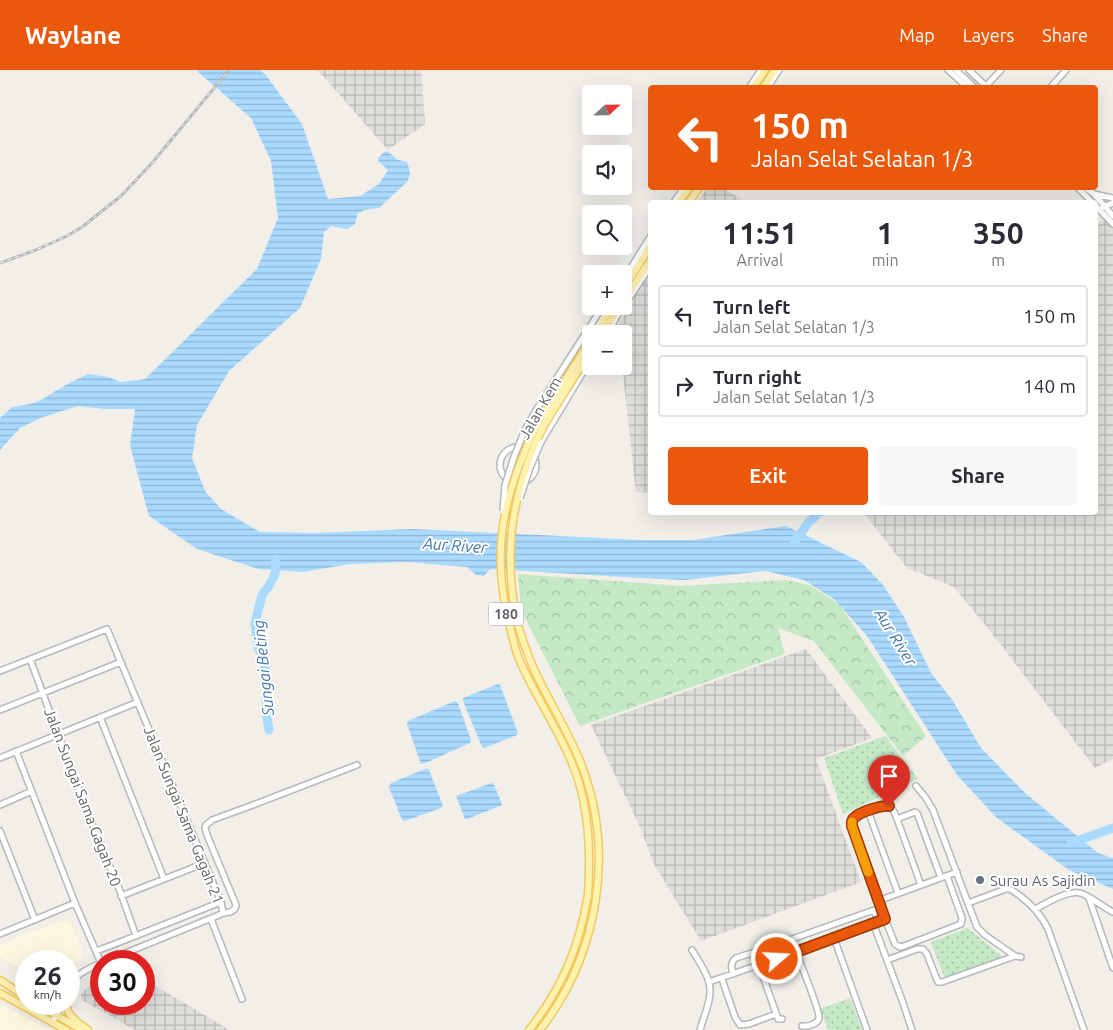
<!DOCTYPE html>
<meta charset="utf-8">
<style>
body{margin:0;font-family:Ubuntu,sans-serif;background:#f7f7f7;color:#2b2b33;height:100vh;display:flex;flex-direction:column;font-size:19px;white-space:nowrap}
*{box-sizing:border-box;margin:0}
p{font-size:16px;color:#7c7c81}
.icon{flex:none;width:28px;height:28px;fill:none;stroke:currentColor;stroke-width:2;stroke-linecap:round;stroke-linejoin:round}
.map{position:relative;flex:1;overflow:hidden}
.drawer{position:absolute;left:648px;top:130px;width:450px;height:315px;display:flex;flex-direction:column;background:#fff;border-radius:5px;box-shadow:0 5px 20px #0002}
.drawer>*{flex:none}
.banner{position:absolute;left:648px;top:15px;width:450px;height:105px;border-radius:5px;box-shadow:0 5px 20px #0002;background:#ea580c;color:#fff;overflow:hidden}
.needle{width:32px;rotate:68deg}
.controls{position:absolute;left:582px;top:15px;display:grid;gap:10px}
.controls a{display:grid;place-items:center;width:50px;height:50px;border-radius:5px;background:#fff;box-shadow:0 5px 20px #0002;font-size:25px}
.speed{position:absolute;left:15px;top:880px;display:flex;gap:10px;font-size:25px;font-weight:700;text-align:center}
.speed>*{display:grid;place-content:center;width:65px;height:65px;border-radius:50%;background:#fff;box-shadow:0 5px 20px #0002;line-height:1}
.speed small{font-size:12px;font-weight:400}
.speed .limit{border:8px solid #d22;background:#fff;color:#111}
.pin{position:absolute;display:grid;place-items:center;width:42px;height:42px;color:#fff;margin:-51px -21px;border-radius:50% 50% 50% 0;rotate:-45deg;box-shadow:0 0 5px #0007}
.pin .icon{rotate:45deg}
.me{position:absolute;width:55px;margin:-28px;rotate:71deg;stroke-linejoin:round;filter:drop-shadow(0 0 4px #0008)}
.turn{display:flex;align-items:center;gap:18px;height:105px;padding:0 20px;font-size:22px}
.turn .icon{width:65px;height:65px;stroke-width:2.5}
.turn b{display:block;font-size:35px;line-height:42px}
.eta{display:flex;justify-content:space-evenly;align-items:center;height:85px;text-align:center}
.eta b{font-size:30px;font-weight:600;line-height:35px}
.action{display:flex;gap:10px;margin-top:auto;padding:10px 20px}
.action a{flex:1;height:58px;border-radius:5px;background:#ea580c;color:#fff;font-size:20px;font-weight:600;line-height:58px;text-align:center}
.action a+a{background:#f7f7f7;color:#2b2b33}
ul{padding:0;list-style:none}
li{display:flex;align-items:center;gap:15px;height:62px;margin:0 10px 8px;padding:0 10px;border:2px solid #e1e1e2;border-radius:5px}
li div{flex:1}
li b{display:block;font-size:19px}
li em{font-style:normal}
header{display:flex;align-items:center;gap:30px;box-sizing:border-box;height:70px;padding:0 25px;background:#ea580c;color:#fff}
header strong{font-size:24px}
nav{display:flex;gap:28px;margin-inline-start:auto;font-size:18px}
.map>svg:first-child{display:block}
.commercial{fill:#fef7e0}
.industrial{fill:url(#industrial-grid)}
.grass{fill:url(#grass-dots)}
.forest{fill:url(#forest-crowns)}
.water{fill:url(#water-rules)}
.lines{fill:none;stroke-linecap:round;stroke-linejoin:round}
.river{stroke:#aadaff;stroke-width:9}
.minor-casing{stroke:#b5b8bc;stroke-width:8}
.major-casing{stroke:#f2c960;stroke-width:9}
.minor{stroke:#fff;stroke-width:5}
.major{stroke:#fff2af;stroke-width:6}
.rail-casing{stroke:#b6b7b8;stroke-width:3}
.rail{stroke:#fff;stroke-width:1;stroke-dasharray:4;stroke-linecap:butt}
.minor-bridge-casing{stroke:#b5b8bc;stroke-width:8;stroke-linecap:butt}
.major-bridge-casing{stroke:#f2c960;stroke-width:9;stroke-linecap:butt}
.minor-bridge{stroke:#fff;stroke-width:5}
.major-bridge{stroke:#fff2af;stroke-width:6}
.route-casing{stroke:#983908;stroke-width:12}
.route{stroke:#ea580c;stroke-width:9}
.slow{stroke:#f59e0b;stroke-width:9}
.worship-dot{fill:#6b7280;stroke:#fff;stroke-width:2}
.labels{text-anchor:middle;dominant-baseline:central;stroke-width:4;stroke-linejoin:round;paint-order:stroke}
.shield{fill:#fff;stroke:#8f9295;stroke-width:1}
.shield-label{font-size:14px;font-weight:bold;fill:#5f6368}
.street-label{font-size:15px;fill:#5f6368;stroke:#fff}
.worship-label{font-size:15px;fill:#5b616d;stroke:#fff;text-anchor:start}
.water-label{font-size:16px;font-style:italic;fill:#4174aa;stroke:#fff}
</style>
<header>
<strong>Waylane</strong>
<nav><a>Map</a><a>Layers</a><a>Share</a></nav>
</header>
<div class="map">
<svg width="1113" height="960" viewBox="0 0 1113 960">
<defs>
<pattern id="industrial-grid" width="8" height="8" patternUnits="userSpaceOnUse" patternTransform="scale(1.25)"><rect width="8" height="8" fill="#e0deda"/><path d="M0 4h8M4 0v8" fill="none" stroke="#b9b8b5"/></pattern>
<pattern id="grass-dots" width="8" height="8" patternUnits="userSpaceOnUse" patternTransform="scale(1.25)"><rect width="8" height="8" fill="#c5e8c5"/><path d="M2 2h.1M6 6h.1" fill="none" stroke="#a3c0a4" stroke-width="1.8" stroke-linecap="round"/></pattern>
<pattern id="forest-crowns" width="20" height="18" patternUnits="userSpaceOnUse" patternTransform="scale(1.25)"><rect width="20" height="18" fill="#c5e8c5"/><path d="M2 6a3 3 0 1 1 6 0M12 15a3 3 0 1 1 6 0" fill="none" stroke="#a3c0a4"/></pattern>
<pattern id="water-rules" width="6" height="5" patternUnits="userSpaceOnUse" patternTransform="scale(1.25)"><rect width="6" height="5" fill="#aadaff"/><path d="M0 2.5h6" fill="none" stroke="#8eb4d2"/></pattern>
</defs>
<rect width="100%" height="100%" fill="#f1efe8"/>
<!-- commercial -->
<path class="commercial" d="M66 850 70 851 82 881V886L77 892 69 895V891H26V901L0 887V876L16 868Z
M0 934 49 960H2L0 959Z"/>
<!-- industrial -->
<path class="industrial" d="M316 0H421L425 54 388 80 323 6Z
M707 118H723L746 132H697Z
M1113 147V689L1095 698 998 571 954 517 907 498 864 443 1095 442V154Z
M650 202V423L636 422 622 296H624V264H619L618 255 632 230Z
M806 579 872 668 816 689 861 812 701 871 654 794 640 757 591 655Z
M144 909 228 959 229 960H135L82 930 81 927V924L89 916 101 911V934H144Z"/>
<!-- grass -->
<path class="grass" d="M885 666 918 709 843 744 824 688Z
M968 858 1003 887 945 909 931 872Z
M850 928 862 960H830L828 959 820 939Z"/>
<!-- forest -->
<path class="forest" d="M518 504 682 516 786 510 809 515 839 534 926 666 903 686 814 571 778 558 785 584 580 656 521 540Z"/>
<!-- water -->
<path class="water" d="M196 0H260L265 4 302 54 328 129 360 126 379 114 388 100 379 92 378 88 384 82 387 81 398 90 407 92 410 102 408 111 379 138 365 140 358 143 355 154 347 159 331 156 324 162 321 189 300 238 229 301 197 355 192 388 205 421 221 439 260 462 315 463 413 459 641 470H693L786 456 861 492 883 515 904 547 931 603 953 631 981 678 1025 723 1098 783 1113 788V819L1069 800 997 748 957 705 867 566 835 530 804 510 765 501 685 510 640 508 490 499 484 506 476 505 467 497 406 492 350 494 303 502 258 499 197 479 149 446 130 376 135 339H104L78 336 43 347 20 358 0 380V348L12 337 30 334 41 330 69 313 88 304 108 307 121 312 145 309 257 199 278 148 271 91 251 48Z
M498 614 500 615 518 663 517 665 484 678 482 677 463 631V628Z
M455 631 458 633 471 670 470 673 423 694H421L407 654 408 651Z
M427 698 429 700 443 736 441 738 405 751 402 750 389 717 391 713Z
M492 713 494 715 502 734 500 736 467 749H465L456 726Z"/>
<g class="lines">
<!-- river -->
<path class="river" d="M794 472 809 452 820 442
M269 660 267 647 266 629 268 617 267 606 264 590 258 577 255 553 262 525 269 516 275 504 276 489
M1071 773 1113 758"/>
<!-- minor casing -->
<g class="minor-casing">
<path id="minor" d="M948 0 968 18
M956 0 975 18
M969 0 988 18
M986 16 1001 0
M749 18 761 0
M767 18 779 0
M1050 18 1066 0
M1078 118 1092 132
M1086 118 1094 124 1113 146
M1094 124 1113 128
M674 132 684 118
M1095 135 1113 154
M1103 137 1113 133
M624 209 650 167
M618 244 650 197
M607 264 618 244
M587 270 605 242
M541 372 591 289
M500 395a18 18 0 1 1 36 0a18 18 0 1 1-36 0Z
M522 377 534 353 560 314
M30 589 86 739 120 821 136 866
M0 601 107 559 221 832 223 843 219 845 106 891
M0 640 121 592
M100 647 164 809
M16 681 75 833 101 893
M0 688 138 632
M916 716 926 728 933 740 977 857 985 865 1015 886 1021 887
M0 735 32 721
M868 741 898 823
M897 749 915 742 917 743 941 808
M0 761 35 850
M921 815 896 746C894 742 893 738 889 736 883 734 858 743 854 748 851 751 852 753 852 756L885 849 895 874 900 877 904 876 961 854 962 848 947 806
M121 826 205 793
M1089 828 1113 898
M878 831 957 802
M968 833 1006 819H1010C1026 829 1040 842 1048 859L1084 960
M1035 839C1047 833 1070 818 1083 824 1093 828 1102 837 1113 842
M223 843C229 843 235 842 236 835L207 765 205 758 206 755 212 750 253 735 357 695
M211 849 242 929
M873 853 902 930 912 960
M0 864 75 833
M834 868 867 960
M692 880C698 890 706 901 709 912 713 928 704 945 700 960
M96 881 115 874 221 832
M796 882C800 892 820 941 819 948 818 954 807 957 802 956
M887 890 917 879H923L927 884 937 910 938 912H942L1015 886
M759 895 777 946 778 949H782
M733 904C731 898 730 892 736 888L761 880 874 840 878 851
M722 909 735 947 740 955 749 954 776 944
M709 912 796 882 885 849
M69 919C76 903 86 900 101 893
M52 953 62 934"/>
</g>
<!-- major casing -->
<g class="major-casing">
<path id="major" d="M753 18 765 0
M763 18 775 0
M679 132 689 118
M689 132 699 118
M624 218 650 177
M624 230 650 191
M595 264 612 236
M602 264 620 236
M517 552C522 568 527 584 534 599 548 630 567 659 580 691 616 781 599 884 540 960
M0 910 26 927
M69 918V917
M0 923 66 960
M37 934 82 960
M66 934C68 947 77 952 88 960
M529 960C562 918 579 878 588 825"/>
</g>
<!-- minor -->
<use href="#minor" class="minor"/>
<!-- major -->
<use href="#major" class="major"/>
<!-- rail casing -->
<g class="rail-casing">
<path id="rail" d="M0 193 36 180 67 166 82 157 121 126 152 93 229 0"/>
</g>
<!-- rail -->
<use href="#rail" class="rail"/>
<!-- minor-bridge casing -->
<g class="minor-bridge-casing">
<path id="minor-bridge" d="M520 428 530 398 541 372
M503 441 505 415 514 387 524 362 535 342 603 236"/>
</g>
<!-- major-bridge casing -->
<g class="major-bridge-casing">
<path id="major-bridge" d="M517 552C504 489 510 432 536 372 542 358 550 345 558 333 569 315 580 298 591 281
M588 825C590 789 590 756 581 720 570 677 543 640 524 600 517 588 514 574 511 561 490 485 502 428 535 359L591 269"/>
</g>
<!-- minor-bridge -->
<use href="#minor-bridge" class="minor-bridge"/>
<!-- major-bridge -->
<use href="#major-bridge" class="major-bridge"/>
</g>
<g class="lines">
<!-- route casing -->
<g class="route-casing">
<path id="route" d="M777 889 885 849 852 756C852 753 851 751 854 748 859 742 882 735 889 736"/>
</g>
<!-- route -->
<use href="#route" class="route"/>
<!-- slow -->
<path class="slow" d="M852 752V756L868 802"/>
</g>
<!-- markers -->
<circle class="worship-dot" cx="980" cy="810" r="5"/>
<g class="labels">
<!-- shield labels -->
<rect class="shield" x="488.5" y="532.5" width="35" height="23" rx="4"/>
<g class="shield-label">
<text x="506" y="544">180</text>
</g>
<!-- street labels -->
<g class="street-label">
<text transform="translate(540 338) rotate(-60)">Jalan Kem</text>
<text transform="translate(83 727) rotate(69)">Jalan Sungai Sama Gagah 20</text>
<text transform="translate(184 745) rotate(68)">Jalan Sungai Sama Gagah 21</text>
</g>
<!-- worship labels -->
<g class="worship-label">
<text x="990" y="810">Surau As Sajidin</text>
</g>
<!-- water labels -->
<g class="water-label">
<text transform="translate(455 475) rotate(4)">Aur River</text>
<text transform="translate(896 567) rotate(58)">Aur River</text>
<text transform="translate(263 598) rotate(-96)">Sungai Beting</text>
</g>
</g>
</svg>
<div class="controls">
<a><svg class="needle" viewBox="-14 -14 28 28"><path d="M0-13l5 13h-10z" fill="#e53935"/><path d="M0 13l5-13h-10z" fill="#7c7c81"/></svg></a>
<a><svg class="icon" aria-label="sound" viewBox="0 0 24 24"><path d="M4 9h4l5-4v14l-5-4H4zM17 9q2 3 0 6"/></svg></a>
<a><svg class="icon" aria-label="search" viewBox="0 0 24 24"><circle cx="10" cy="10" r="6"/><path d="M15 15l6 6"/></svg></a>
<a>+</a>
<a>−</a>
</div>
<div class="speed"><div>26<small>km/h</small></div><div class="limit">30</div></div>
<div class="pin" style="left:889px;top:736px;background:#d93025"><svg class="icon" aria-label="arrive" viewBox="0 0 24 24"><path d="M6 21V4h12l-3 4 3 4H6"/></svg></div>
<svg class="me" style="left:777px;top:889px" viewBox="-20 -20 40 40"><circle r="17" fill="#ea580c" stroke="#fff" stroke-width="3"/><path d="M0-11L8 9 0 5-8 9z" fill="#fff"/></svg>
<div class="banner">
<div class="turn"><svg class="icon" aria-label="left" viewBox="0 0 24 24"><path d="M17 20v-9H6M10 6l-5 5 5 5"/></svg><div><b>150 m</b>Jalan Selat Selatan 1/3</div></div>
</div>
<section class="drawer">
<div class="eta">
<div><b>11:51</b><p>Arrival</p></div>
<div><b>1</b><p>min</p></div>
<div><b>350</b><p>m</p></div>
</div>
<ul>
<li><svg class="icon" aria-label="left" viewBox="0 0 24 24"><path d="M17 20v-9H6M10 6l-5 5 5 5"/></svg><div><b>Turn left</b><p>Jalan Selat Selatan 1/3</p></div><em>150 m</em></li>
<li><svg class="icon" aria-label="right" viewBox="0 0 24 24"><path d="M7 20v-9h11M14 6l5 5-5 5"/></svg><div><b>Turn right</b><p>Jalan Selat Selatan 1/3</p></div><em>140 m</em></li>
</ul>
<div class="action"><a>Exit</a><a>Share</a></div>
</section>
</div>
